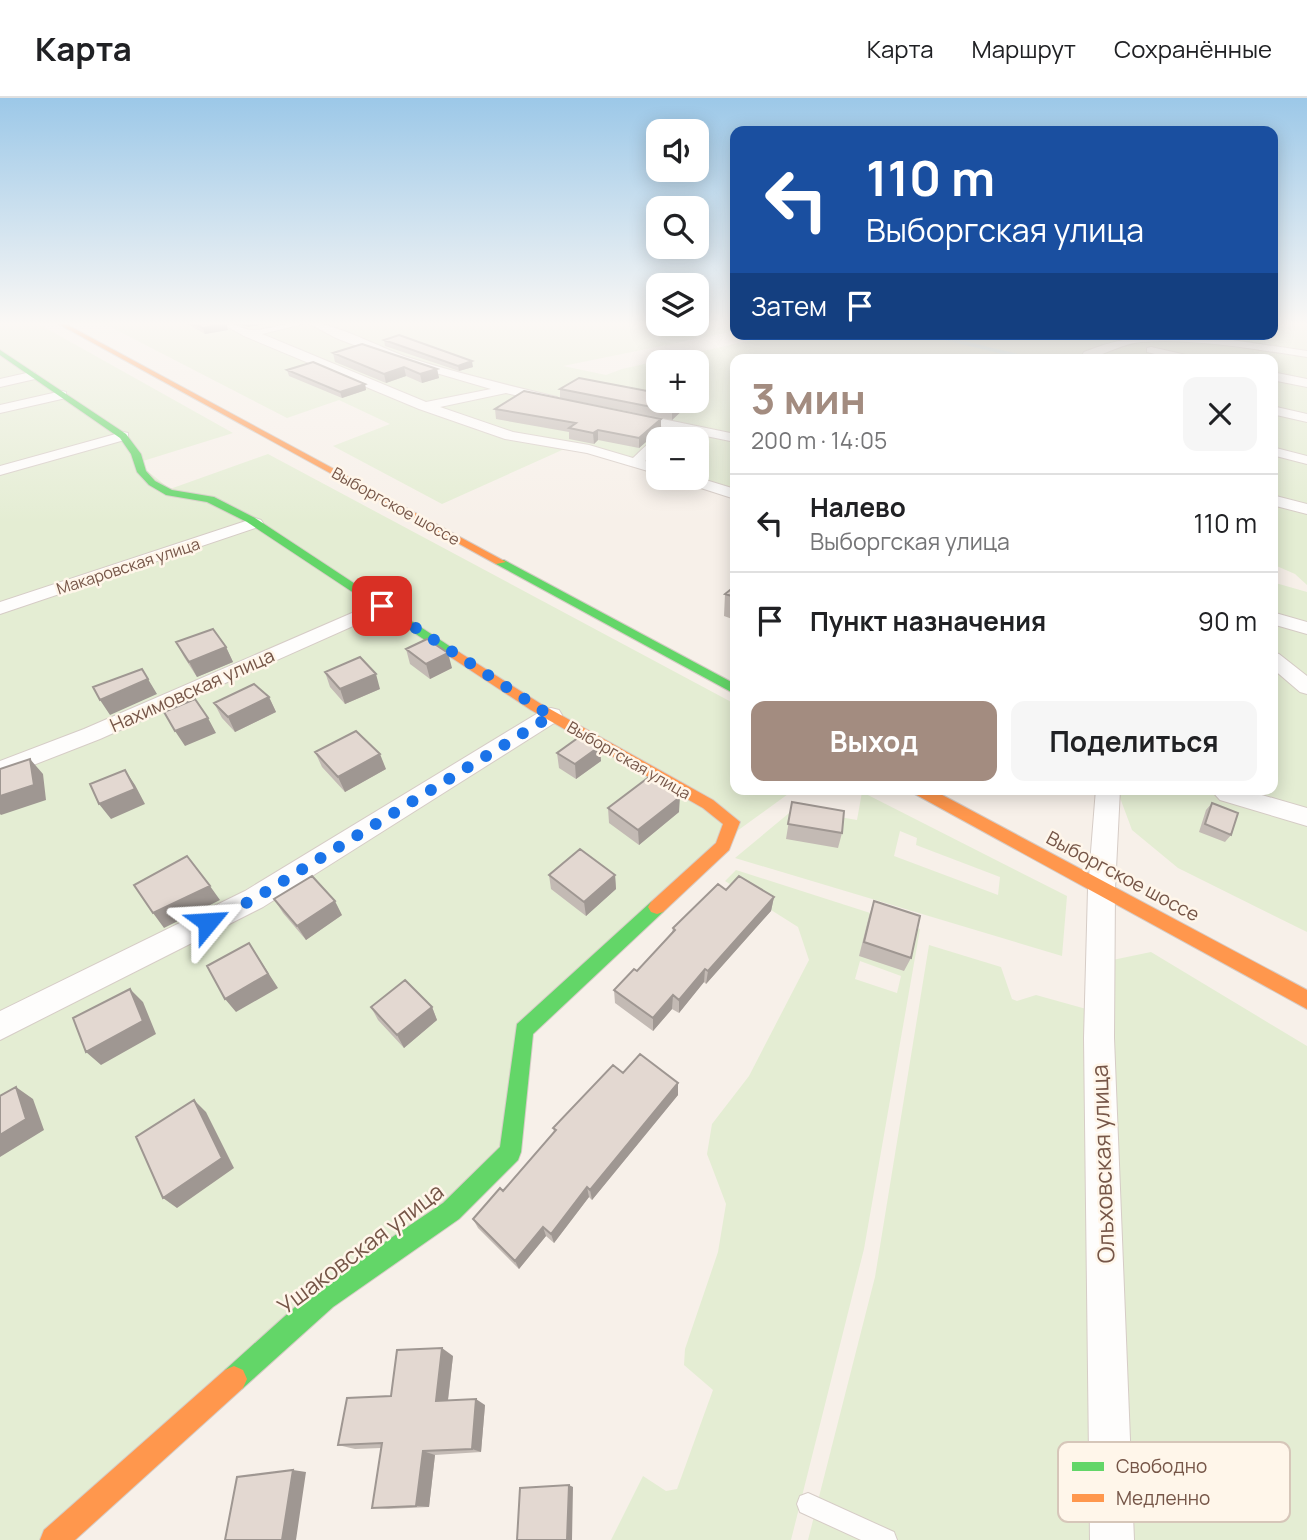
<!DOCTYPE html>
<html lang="ru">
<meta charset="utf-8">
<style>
body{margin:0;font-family:Manrope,sans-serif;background:#f6f6f6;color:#202124;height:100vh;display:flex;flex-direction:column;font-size:26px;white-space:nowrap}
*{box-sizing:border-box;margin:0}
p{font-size:23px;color:#757577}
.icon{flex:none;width:38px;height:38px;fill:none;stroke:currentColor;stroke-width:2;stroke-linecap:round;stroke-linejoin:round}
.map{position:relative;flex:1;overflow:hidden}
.drawer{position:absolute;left:730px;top:256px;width:548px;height:441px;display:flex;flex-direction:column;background:#fff;border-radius:14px;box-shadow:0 4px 18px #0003}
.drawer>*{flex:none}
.guide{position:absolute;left:730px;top:28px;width:548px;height:214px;border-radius:14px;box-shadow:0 4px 18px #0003;background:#1a4fa0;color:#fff;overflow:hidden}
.fabs{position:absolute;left:646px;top:21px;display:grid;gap:14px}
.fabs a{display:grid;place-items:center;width:63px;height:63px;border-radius:14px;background:#fff;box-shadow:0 4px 18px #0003;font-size:35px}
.pin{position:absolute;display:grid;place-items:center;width:60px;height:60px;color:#fff;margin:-30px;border-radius:14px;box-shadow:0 4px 10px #0006}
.me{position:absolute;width:77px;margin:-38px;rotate:63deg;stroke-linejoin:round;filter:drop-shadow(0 0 5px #0008)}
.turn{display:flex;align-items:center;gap:24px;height:147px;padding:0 21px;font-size:32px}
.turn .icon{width:91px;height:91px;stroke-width:2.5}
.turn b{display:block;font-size:49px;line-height:60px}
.then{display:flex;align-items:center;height:66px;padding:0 21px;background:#0003;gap:14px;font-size:26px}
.round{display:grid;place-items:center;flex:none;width:74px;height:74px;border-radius:14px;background:#f6f6f6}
.head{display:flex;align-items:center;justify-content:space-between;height:119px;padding:0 21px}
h1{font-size:42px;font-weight:700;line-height:52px;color:#a38c80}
.action{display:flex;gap:14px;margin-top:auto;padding:14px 21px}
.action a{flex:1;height:80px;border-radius:14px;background:#a38c80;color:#fff;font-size:28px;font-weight:700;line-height:80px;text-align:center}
.action a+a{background:#f6f6f6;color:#202124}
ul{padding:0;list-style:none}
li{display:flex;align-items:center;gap:21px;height:98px;padding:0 21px;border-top:2px solid #e0e0e0}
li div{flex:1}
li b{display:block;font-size:26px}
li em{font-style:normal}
header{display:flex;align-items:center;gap:42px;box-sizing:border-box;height:98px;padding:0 35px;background:#fff;border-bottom:2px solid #e0e0e0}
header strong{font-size:33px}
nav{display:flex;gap:38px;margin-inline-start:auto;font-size:24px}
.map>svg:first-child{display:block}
.green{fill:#e4edd3;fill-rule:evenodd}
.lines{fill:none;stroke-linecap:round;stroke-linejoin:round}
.stream{stroke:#cae7e8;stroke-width:3.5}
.lane-casing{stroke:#d6ccc6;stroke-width:2}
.street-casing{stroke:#d6ccc6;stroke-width:2}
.fast-casing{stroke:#d6ccc6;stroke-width:2}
.slow-casing{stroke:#d6ccc6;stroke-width:2}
.lane{fill:#fefdfc;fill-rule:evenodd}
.street{fill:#fefdfc;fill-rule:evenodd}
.fast{fill:#63d668;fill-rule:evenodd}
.slow{fill:#ff974d;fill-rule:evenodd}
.wall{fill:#c3bab4}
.shaded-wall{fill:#9f9792}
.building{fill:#e3d8d1;stroke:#9f9792;stroke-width:2}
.route{stroke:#1a73e8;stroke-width:12;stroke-dasharray:0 21.6}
.labels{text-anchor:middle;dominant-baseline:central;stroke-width:5;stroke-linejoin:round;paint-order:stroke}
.far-street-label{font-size:16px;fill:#765648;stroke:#fff6ea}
.street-label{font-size:19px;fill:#765648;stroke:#fff6ea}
.near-street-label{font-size:23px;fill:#765648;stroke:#fff6ea}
.key{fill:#fff6ea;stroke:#d6c6b9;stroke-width:2}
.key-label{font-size:19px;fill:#765648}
</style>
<header>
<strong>Карта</strong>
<nav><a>Карта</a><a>Маршрут</a><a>Сохранённые</a></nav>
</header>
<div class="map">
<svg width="1307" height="1442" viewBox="0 0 1307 1442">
<rect width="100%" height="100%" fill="#f7f0e9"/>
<!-- green -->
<path class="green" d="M0 224H35L233 335 143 363 140 367 170 391 268 356 735 606V691H795L726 741 524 932 510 1054 54 1442H0Z
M101 224 696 226 697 224H735V233L563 268 606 277 622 271 780 236H1272V224H1307V487L1295 476 1272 466V261H735V397L680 380H696V341H658V373L571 348 442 406 333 348 390 326 339 302 287 320ZM658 264H696V303H658Z
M1272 484 1307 494V834L1178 770 1132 732 1119 697V691H1272Z
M862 694 1067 798 1062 858 735 760 794 711 857 722ZM900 733 917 740 916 747 1000 779 998 797 894 758Z
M736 772 920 831 864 1151 791 1442H611L643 1378 666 1393 677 1391 713 1292 684 1267 685 1251 718 1154 726 1106 707 1056 712 1026 749 978 809 862 798 829 725 783ZM860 863 901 878 897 895 855 881Z
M929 847 1001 869 1012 901 1017 903 1036 897 1097 914 1098 865 1151 854 1307 948V1442H808L875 1179Z"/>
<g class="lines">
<!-- stream -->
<path class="stream" d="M927 236 1031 261"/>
<!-- lane casing -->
<g class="lane-casing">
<path id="lane" d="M808 1395 894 1434 897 1442H861L800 1414 797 1406 800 1398Z"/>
</g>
<!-- street casing -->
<g class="street-casing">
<path id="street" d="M219 224C232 223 240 231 252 232 265 233 287 224 304 224L303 226 262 236 426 304 491 291 395 263 336 240 306 224C328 222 382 250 407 259 456 275 507 287 557 299L559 302 553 306 506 295 440 309 513 334 589 347 633 360C641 353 649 342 660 341L658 352 645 363 658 367V376L587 355 505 341 419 311 244 238Z
M1166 237 1225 241 1307 253V259C1252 251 1197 240 1141 244 1119 246 1099 261 1080 261L1084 254C1111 243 1137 238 1166 237Z
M1151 249 1195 259 1197 261H1175L1147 254V250Z
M31 274 35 275V281L0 289V281Z
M1272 274 1307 281V289L1272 282Z
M62 293 66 294V300L0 315V307Z
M1272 308 1307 316V324L1272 316Z
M629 314 735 336V344L624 321V315Z
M123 334 128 335V341L0 377V368Z
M1272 349 1307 358V366L1272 357Z
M696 379 735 391V401L679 383 677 380Z
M1272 397 1307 406V416L1272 407Z
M255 420 261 422 263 425 261 428 0 516V504Z
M382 502 391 508 389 512 100 641 0 680V663L84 631Z
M1272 514 1307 524V536L1272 526Z
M1272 554 1279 556 1307 578V596L1300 594 1272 570Z
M551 610 559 612 562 617 559 622 263 809 0 942V913L245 793 543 612Z
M1096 691H1120L1115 791 1114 940 1134 1442H1090L1084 940 1088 791Z
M1210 691H1241L1307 710V728L1220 702Z"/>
</g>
<!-- fast casing -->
<g class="fast-casing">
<path id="fast" d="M0 252 126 336 141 356 146 373 155 383 172 392 214 399 255 420 460 555 459 558H449L247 424 207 404 166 397 149 387 137 374 131 356 120 340 0 257Z
M496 462H504L735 586V596L496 466Z
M657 802 663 804 666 809 663 814 533 936 521 1054 518 1062 459 1121 333 1209 243 1290 234 1294 225 1290 221 1281 225 1272 315 1191 443 1105 500 1049 517 926 651 804Z"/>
</g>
<!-- slow casing -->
<g class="slow-casing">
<path id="slow" d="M55 224H62L506 464 496 466Z
M454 551 541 606 713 702 740 724 729 752 663 814 657 816 651 814 648 809 651 804 716 745 723 726 703 710 531 612 449 558V552Z
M911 691H931L1307 892V911L913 695Z
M234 1268 243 1272 247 1281 243 1290 75 1442H40L44 1432 225 1272Z"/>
</g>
<!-- lane -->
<use href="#lane" class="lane"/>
<!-- street -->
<use href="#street" class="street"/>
<!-- fast -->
<use href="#fast" class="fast"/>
<!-- slow -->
<use href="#slow" class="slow"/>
</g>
<!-- wall -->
<path class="wall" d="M184 224H221L226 226 228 232 205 236Z
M227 224H277L248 229Z
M384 242 473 269 459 273 385 248Z
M333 255 437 271 439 280 422 285 406 278 386 285 335 264Z
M287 272 365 286 366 292 342 300 289 278Z
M560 291 658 303H686V309L672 322 560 300Z
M495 311 661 321V331L639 350 598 342 594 346 569 341V334L496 321Z
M735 488V522L724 518 725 496Z
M176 544 226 549 233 564 197 579 184 559Z
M406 551 452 570 430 581 410 566Z
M325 574 380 591 345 606 330 589Z
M269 599 276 614 235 634 222 620 214 605Z
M315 654 386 671 345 694 322 669Z
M557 655 601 663 576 681 559 670Z
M792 704 842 735 838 750 786 741Z
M1212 705 1231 737 1225 744 1199 734 1206 712Z
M608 710 679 714 639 747 609 725Z
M549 777H615L616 791 586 818 551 791Z
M726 792 774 799 771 813 706 886 704 884 679 915 672 911 653 933 615 905 614 892 637 873 672 834 673 830Z
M274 801 342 817 306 842 283 815Z
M874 803 911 860 904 873 859 858 869 818Z
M371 909H432L437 922 404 950 378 922Z
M623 975 678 985V997L592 1102 589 1099 554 1145 546 1138 519 1171 478 1130 473 1121 503 1093 554 1034 553 1030Z
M453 1258 448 1303 485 1307 481 1354 435 1357 429 1409 388 1411 372 1410 381 1350 355 1351 338 1347 391 1298Z"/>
<!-- shaded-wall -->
<path class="shaded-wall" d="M246 224H277L248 229Z
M226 226 228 232 205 236 203 230Z
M472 263 473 269 459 273 458 268Z
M404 269 406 278 386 285 384 276Z
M437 271 439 280 422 285 420 276Z
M365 286 366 292 342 300 340 294Z
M684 303H686V309L672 322V313Z
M661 321V331L639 350V340Z
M598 332V342L594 346 593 335Z
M226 549 233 564 197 579 189 564Z
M448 555 452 570 430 581 426 566Z
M376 576 380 591 345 606 340 591Z
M148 581 157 596 110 617 100 602Z
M269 599 276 614 235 634 228 619Z
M208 620 216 635 185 648 175 633Z
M600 648 601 663 576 681 575 666Z
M380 656 386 671 345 694 338 679Z
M30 661 43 676 46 702 1 717 0 716V698Z
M125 672 135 687 145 706 111 721 99 706Z
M680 699 679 714 639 747 638 732Z
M615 777 616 791 586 818 584 804Z
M210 788 220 802 164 830 153 815Z
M774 799 771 813 706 886 708 873Z
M335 803 342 817 306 842 297 828Z
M249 845 278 890 236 914 225 901Z
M705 871 704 884 679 915V902Z
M130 891 143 904 156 936 101 967 86 954Z
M673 897 672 911 653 933V920Z
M432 909 437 922 404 950 397 937Z
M678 985V997L592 1102 590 1092Z
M16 989 33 1001 44 1032 0 1059V1037Z
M194 1002 206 1014 234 1070 177 1110 163 1100Z
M587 1089 589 1099 554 1145 551 1136Z
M543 1129 546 1138 519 1171 515 1163Z
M442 1250 453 1258 447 1309 436 1303Z
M476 1301 485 1307 481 1354 472 1351Z
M423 1353 435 1357 429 1409 416 1408Z
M293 1372 306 1374 296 1442H282Z
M569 1387 573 1389 572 1442H567Z"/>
<!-- building -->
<path class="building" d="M192 224H221L226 226 203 230Z
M399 237 472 263 458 268 384 242Z
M362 246 437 271 420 276 404 269 384 276 333 255Z
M313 264 365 286 340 294 287 272Z
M579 280 658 295V303H684L672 313 560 291Z
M524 293 661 321 639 340 598 332 593 335 569 330 576 325 495 311Z
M735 488V499L725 496Z
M213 531 226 549 189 564 176 544Z
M427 541 448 555 426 566 406 551Z
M360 559 376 576 340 591 325 574Z
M142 571 148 581 100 602 93 589Z
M254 586 269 599 228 619 214 605Z
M195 601 208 620 175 633 164 614Z
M356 633 380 656 338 679 315 654Z
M582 637 600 648 575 666 557 655Z
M30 661 34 687 0 698V671Z
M125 672 135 691 99 706 90 686Z
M649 679 680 699 638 732 608 710Z
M792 704 844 713 842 735 788 726Z
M1212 705 1238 715 1231 737 1205 726Z
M580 751 615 777 584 804 549 777Z
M187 758 210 788 153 815 134 787Z
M312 778 335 803 297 828 274 801Z
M739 778 774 799 708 873 705 871 679 902 673 897 653 920 614 892 634 871 637 873 675 832 673 830 718 786 726 792Z
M874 803 920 818 911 860 864 844Z
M249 845 268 876 225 901 207 868Z
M405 882 432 909 397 937 371 909Z
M130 891 143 923 86 954 73 920Z
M640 956 678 985 590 1092 587 1089 551 1136 543 1129 515 1163 473 1121 500 1090 503 1093 556 1032 553 1030 613 967 623 975Z
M16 989 26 1021 0 1037V998Z
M194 1002 222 1060 163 1100 136 1039Z
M442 1250 436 1303 476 1301 472 1351 423 1353 416 1408 372 1410 382 1345 338 1347 347 1300 391 1298 397 1252Z
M293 1372 282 1442H225L237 1379Z
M569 1387 567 1442H517L520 1390Z"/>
<!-- sky -->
<linearGradient id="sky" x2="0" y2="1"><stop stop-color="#9cc8e8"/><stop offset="0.53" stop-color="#fbf8f5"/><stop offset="1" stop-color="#fbf8f5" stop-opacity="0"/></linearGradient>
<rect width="1307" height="425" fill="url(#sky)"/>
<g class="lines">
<!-- route -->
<path class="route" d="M208 824 254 801 551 618 382 508"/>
</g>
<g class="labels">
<!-- far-street labels -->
<g class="far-street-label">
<text transform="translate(396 408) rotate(29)">Выборгское шоссе</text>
<text transform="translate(128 468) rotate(-18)">Макаровская улица</text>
<text transform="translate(629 662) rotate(30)">Выборгская улица</text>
</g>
<!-- street labels -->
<g class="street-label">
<text transform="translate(192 592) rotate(-24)">Нахимовская улица</text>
<text transform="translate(1123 778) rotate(28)">Выборгское шоссе</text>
</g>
<!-- near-street labels -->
<g class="near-street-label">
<text transform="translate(1102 1066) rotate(-92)">Ольховская улица</text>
<text transform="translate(360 1150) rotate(-37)">Ушаковская улица</text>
</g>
</g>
<!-- legend -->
<rect x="1058" y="1344" width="232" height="80" rx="10" class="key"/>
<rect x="1072" y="1364" width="32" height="9" fill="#63d668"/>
<rect x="1072" y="1396" width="32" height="8" fill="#ff974d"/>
<g class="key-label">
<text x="1116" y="1375">Свободно</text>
<text x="1116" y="1407">Медленно</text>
</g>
</svg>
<div class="fabs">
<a><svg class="icon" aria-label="sound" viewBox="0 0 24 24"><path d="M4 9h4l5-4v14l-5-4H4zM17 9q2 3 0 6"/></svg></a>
<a><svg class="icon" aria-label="search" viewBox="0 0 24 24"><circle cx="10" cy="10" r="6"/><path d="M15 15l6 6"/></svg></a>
<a><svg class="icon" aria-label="layers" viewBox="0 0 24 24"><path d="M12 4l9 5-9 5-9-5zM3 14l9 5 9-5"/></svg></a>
<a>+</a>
<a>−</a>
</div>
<div class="pin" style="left:382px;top:508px;background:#d93025"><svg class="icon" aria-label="arrive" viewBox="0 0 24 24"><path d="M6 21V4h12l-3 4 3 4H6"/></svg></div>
<svg class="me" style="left:208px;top:824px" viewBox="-20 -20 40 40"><path d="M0-17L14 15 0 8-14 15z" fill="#1a73e8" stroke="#fff" stroke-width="4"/></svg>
<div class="guide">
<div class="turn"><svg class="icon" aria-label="left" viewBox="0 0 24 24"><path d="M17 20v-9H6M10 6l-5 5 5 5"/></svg><div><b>110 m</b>Выборгская улица</div></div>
<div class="then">Затем<svg class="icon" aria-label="arrive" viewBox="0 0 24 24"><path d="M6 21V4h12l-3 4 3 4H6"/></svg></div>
</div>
<section class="drawer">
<div class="head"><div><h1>3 мин</h1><p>200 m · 14:05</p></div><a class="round"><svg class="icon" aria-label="close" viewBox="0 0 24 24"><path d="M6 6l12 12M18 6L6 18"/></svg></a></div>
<ul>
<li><svg class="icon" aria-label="left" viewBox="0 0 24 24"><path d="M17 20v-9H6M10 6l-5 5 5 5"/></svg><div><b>Налево</b><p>Выборгская улица</p></div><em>110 m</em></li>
<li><svg class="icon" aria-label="arrive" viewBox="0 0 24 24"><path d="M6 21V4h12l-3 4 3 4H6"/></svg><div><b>Пункт назначения</b></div><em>90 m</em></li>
</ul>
<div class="action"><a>Выход</a><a>Поделиться</a></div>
</section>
</div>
